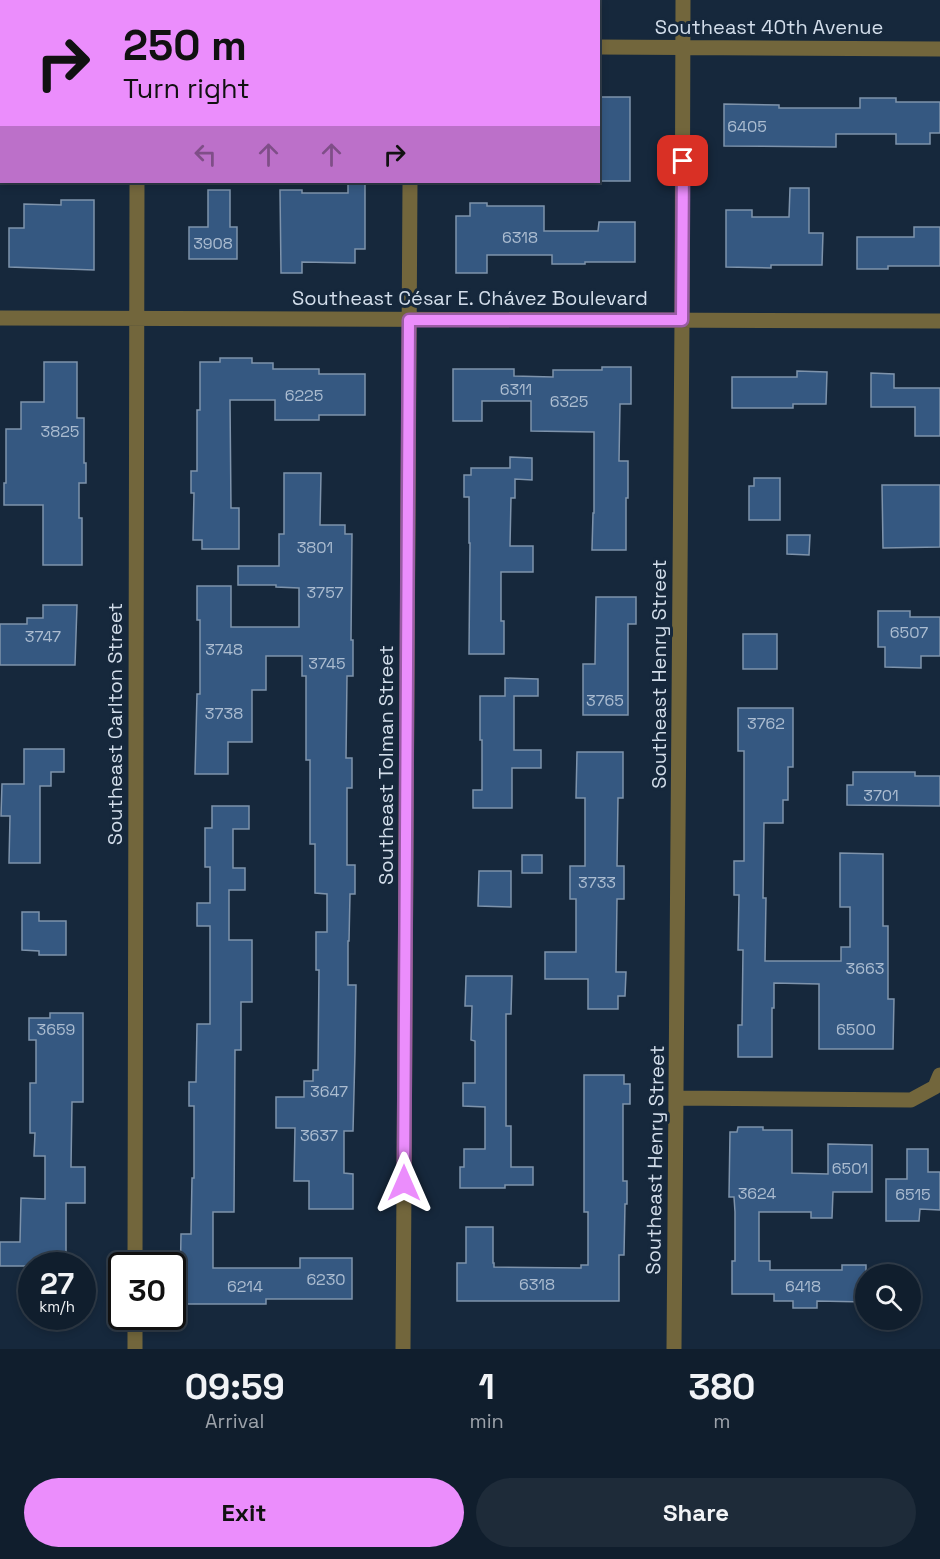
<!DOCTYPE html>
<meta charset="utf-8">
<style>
body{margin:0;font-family:"Space Grotesk",sans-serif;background:#1e2b39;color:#f1f3f6;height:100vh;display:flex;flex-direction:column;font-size:22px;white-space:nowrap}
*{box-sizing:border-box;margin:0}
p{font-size:20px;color:#9ca2aa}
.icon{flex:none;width:33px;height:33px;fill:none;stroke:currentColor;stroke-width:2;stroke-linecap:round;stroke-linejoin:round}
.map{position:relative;height:1349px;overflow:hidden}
.panel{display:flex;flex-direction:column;background:#101e2d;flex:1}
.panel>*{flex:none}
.top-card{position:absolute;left:0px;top:0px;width:600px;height:183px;box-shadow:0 3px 9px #0003,0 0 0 2px #303c49;background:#eb8dfc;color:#111;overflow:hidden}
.tools{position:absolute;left:855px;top:1264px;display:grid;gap:12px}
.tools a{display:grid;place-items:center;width:66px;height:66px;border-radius:50%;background:#101e2d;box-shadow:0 3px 9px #0003,0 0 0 2px #303c49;font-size:30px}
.speed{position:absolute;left:18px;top:1252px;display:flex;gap:12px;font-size:30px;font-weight:700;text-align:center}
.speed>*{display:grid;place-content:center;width:78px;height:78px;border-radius:50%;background:#101e2d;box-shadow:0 3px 9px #0003,0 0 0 2px #303c49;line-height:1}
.speed small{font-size:15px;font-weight:400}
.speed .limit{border:3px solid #111;border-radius:9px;background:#fff;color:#111}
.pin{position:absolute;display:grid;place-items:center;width:51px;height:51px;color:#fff;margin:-26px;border-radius:12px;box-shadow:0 3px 9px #0006}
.me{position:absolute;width:66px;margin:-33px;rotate:0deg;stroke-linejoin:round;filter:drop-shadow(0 0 4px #0008)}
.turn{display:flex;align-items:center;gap:21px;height:126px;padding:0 24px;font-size:27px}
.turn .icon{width:78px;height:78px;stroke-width:2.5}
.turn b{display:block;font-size:42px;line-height:51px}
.lanes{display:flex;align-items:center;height:57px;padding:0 24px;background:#0003;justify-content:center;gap:30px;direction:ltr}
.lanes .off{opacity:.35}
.eta{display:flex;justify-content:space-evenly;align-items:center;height:102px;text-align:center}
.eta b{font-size:36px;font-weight:700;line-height:42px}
.action{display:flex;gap:12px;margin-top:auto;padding:12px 24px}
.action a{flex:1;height:69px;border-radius:36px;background:#eb8dfc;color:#111;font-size:24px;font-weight:700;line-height:69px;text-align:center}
.action a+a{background:#1e2b39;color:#f1f3f6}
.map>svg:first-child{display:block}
.building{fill:#355881;stroke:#7e93ab;stroke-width:1.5}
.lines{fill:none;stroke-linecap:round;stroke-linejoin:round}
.minor{stroke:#72663c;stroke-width:15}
.route-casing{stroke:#995ca4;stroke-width:15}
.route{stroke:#eb8dfc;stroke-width:10}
.labels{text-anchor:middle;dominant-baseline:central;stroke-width:6;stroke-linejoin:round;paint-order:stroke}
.number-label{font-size:16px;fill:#abbcd0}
.street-label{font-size:20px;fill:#d2ddea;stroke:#16283c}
</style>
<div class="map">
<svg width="940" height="1349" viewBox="0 0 940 1349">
<rect width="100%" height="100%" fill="#16283c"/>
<!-- building -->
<path class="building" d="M598 97H630V181H598Z
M860 98H896V102H940V133H930V144H896V134H836V147L724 146V104L779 105V108H860Z
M348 182H365V249H355V263L302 262V273H281L280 190H302V193H348Z
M790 188H809V233H823L822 265H771V268L726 267V210H752V217H789Z
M208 190H230V227H237V259H189V227H208Z
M61 200H94V270L9 267V228H24V204L61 205Z
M470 203H487V206H544V231H598L599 222H635V262H585V264H552V255H487V273H456V216H470Z
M914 227H940V266H888V269H857V237H914Z
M220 358H252V363H273V369H319V374H365V415H319V420H275V400H230L231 508H239V549H202V540H193L194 493H191V471H197V410H200V362H220Z
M44 362H77V418H84V463H86V483H79V518H82V565H43V505H4V483H6V429H21V402H44Z
M602 367H631V404H620L619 461H628V498H626V550H592L593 513H594V432L531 431V401H482V421H453V369H514V376L553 377V370H602Z
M797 371 827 372 826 404H793V408H732V377H797Z
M871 373 894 374V388H940V436H915V407H871Z
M510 457 532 458V480L515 479V498H511L510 546H533V572H501V621H504V654H469L470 543H469V497H464V475H471V468H510Z
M284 473H321L320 525H345V534H352L351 640H353V676H347L346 758H352V788H347V865H355V894H350L349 941H348V985H356L355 1052 353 1131H344V1173L353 1174V1209H309V1181H294L295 1128H276V1097H304V1081H313V1070H318L319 970H316V932H327V894L315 893V844H310V760H306V676H302V656H266V690H252V742H228V774H195L197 694H200V620H197V586H231V627H299V588L276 587V585H238V566H279V534H284Z
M754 478H780V520H749V486H754Z
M882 485H940V547L883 548Z
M787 535H810L809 555 787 554Z
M596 597H636V624H628V715H583V664H595Z
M43 605H77L75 665H0V624H27V618H43Z
M878 611H910V617H940V656H921V668L885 667V647H878Z
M743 634H777V669H743Z
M505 678 538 679V696H514V750H541V768H512V808H473V790H482V740H480V696H505Z
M738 708H793V767H788V800H783V823H764L763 898H766L765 961H841V947H850V907H840V853L883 854V926H888V999H894L893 1049H819V984L774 983V1008H772V1057H738V1025H742L743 950H738L739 895H734V861H744V751H738Z
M24 749H64V772H51V786H40V863H9L10 816H1L2 784H24Z
M577 752H623V798H618L617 866H624V899H617L616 972H626L625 996H618V1009H588V979H545V952H576V899H570V866H585V798H576Z
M853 772H915V776H940V806L847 805V785H853Z
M212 806H249V829H233V868H245V890H229V940H252V1002H241V1050H235L234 1212H213V1268H300V1258H352V1299H266V1304H184V1290H180L181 1234H191L192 1178H194V1106H189V1082H196L197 1024H210V926H197V903H210V867H205V828H212Z
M522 855H542V873H522Z
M479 871H511V907L478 906Z
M22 912H39V921H66V955H39V951L22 950Z
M466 976H512L511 1014H506V1126H511V1167H533V1185H505V1188H460V1167H464V1149H485V1107L463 1106V1083H475V1041L471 1040 472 1006H465Z
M50 1013H83V1102H72L71 1167H85V1203H66V1266H0V1242H20L21 1198 45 1199V1156H34L35 1133H30V1083H36V1040H29V1018H50Z
M584 1075H624V1084H630V1104H623V1181H627V1204H625L624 1255H619V1301H457V1263H466V1227H493V1263H494V1267L581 1268V1265H588V1212H584Z
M738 1127H763V1130H792V1173L828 1174V1144L872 1145V1192H833L832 1218H811V1212H759V1261H770V1270H842V1265H866V1302L817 1301V1308H793V1301H774V1294H732V1261H735V1212L734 1197H729L730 1132H737Z
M907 1149H928V1172H940V1210L920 1209 919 1221H886V1179H907Z"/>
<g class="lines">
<!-- minor -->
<path class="minor" d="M138 0V2
M411 2V0
M0 45H2
M598 47 940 49
M0 318 940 321
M676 1098 911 1100 935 1087 940 1075
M135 1266 137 182
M135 1349V1317
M403 1349 410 182
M674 1349 682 320 683 0"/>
</g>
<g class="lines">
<!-- route casing -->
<g class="route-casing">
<path id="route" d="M404 1183 409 320H682L683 161"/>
</g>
<!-- route -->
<use href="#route" class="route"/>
</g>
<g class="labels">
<!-- number labels -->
<g class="number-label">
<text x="747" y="126">6405</text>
<text x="520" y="237">6318</text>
<text x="213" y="243">3908</text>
<text x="516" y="389">6311</text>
<text x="304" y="395">6225</text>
<text x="569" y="401">6325</text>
<text x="60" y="431">3825</text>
<text x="315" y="547">3801</text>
<text x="325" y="592">3757</text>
<text x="909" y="632">6507</text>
<text x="43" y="636">3747</text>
<text x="224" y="649">3748</text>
<text x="327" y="663">3745</text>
<text x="605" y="700">3765</text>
<text x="224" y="713">3738</text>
<text x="766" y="723">3762</text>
<text x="881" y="795">3701</text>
<text x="597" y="882">3733</text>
<text x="865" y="968">3663</text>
<text x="56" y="1029">3659</text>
<text x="856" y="1029">6500</text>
<text x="329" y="1091">3647</text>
<text x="319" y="1135">3637</text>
<text x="850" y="1168">6501</text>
<text x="757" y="1193">3624</text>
<text x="913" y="1194">6515</text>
<text x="326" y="1279">6230</text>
<text x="537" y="1284">6318</text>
<text x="245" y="1286">6214</text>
<text x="803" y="1286">6418</text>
</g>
<!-- street labels -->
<g class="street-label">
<text x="769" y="27">Southeast 40th Avenue</text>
<text x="470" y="298">Southeast César E. Chávez Boulevard</text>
<text transform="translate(659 674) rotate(-90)">Southeast Henry Street</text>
<text transform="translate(115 724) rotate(-90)">Southeast Carlton Street</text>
<text transform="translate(386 765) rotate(-90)">Southeast Tolman Street</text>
<text transform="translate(655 1160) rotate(-89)">Southeast Henry Street</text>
</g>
</g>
</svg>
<div class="tools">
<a><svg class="icon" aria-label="search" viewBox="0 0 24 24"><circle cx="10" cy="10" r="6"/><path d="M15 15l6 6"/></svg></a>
</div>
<div class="speed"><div>27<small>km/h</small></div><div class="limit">30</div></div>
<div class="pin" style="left:683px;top:161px;background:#d93025"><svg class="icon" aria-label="arrive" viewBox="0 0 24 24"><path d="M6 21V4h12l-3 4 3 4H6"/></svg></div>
<svg class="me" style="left:404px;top:1183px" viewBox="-20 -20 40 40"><path d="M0-17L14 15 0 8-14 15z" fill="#eb8dfc" stroke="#fff" stroke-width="4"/></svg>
<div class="top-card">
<div class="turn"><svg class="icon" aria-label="right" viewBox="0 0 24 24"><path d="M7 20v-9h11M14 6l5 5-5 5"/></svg><div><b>250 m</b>Turn right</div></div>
<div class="lanes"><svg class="icon off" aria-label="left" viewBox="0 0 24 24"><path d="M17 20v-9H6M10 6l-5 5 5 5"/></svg><svg class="icon off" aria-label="ahead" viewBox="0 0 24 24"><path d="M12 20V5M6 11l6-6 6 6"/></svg><svg class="icon off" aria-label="ahead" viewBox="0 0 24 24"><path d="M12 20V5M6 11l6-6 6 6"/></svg><svg class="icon" aria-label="right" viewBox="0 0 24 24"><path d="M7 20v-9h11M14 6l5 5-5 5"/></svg></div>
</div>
</div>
<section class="panel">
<div class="eta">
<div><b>09:59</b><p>Arrival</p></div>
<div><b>1</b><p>min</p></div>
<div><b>380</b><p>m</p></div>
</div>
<div class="action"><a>Exit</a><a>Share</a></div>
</section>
